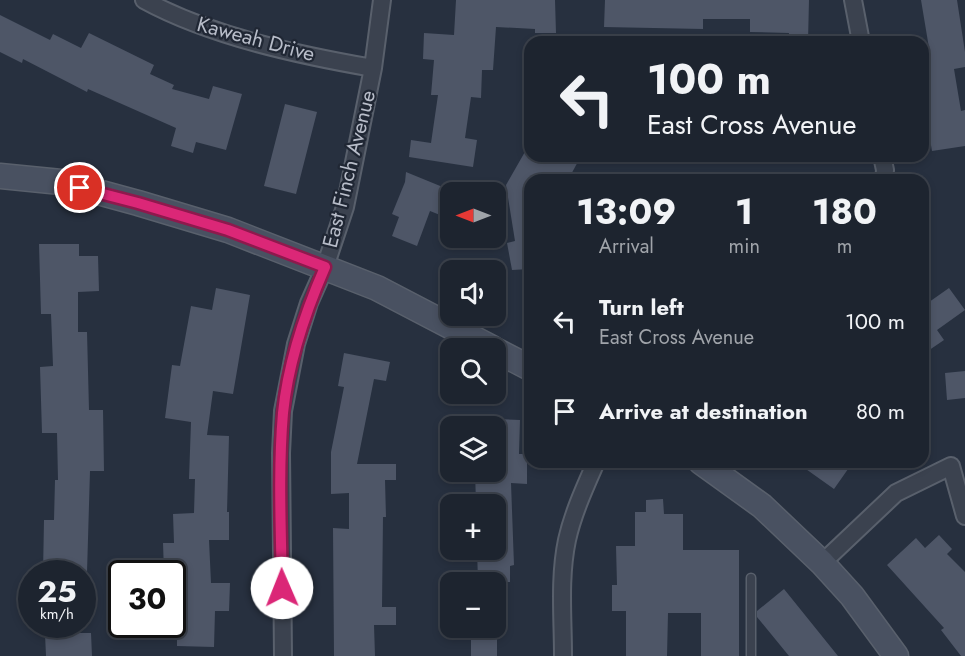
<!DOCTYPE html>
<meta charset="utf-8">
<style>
body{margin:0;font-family:Jost,sans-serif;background:#252c37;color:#f1f3f6;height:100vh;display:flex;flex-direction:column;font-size:22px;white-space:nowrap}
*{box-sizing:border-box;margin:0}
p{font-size:20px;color:#a0a4aa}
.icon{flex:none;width:33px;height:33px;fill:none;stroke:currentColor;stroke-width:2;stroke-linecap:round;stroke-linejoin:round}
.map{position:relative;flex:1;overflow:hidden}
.side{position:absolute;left:524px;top:174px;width:405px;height:294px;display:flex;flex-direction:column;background:#1d242f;border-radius:18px;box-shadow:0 3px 9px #0003,0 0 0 2px #3b414b}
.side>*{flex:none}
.hud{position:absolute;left:524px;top:36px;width:405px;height:126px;border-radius:18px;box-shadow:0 3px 9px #0003,0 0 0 2px #3b414b;background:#1d242f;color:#f1f3f6;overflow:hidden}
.needle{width:39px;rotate:270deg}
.controls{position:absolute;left:440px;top:182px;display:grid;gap:12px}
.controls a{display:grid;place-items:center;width:66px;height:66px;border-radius:12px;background:#1d242f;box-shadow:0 3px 9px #0003,0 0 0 2px #3b414b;font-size:30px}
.speed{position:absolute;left:18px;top:560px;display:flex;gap:12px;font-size:30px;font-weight:700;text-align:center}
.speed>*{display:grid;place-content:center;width:78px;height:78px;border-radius:50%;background:#1d242f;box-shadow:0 3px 9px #0003,0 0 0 2px #3b414b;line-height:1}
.speed small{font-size:15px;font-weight:400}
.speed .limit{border:3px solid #111;border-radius:9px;background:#fff;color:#111}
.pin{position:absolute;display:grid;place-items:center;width:51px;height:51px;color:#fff;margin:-26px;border:3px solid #fff;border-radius:50%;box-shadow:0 2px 6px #0007}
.me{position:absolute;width:66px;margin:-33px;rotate:359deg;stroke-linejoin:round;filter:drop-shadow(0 0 4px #0008)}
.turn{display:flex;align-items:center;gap:21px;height:126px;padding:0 24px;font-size:27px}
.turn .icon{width:78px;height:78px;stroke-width:2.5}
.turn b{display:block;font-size:42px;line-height:51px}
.eta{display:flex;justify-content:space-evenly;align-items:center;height:102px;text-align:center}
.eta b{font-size:36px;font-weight:700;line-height:42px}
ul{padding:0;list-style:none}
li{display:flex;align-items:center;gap:18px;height:90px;padding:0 24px}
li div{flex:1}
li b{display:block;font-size:22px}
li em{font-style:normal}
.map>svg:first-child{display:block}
.building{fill:#4e5667}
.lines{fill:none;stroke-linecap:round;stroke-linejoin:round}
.lane-casing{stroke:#59606c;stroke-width:11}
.street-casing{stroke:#59606c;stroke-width:20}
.secondary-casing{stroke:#59606c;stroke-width:27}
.lane{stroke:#3b424f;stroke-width:8}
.street{stroke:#3b424f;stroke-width:16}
.secondary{stroke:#495161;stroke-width:24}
.route-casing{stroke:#8e194d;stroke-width:15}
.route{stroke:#db2777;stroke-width:10}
.labels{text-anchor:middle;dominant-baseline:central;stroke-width:4.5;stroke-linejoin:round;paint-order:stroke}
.street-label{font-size:21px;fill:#b8bdc9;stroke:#202734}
</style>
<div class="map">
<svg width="965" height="656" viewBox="0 0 965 656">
<rect width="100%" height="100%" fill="#27303f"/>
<!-- building -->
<path class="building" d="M456 0H555L556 33H535V29L496 27 493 70H482L481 98 471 97 465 138 477 140 473 167 409 157 411 140 431 143 438 95H431L434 60 423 59 424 33 454 35Z
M605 0H809L808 42 788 41 789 33 750 32V19H703V29L604 27Z
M921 0H957L965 52V67L954 69 961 111 965 110V146L932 151 922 92V49L929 48Z
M0 15 50 40 53 34 81 48 89 33 154 65 150 74 174 85 172 89 209 99 213 86 242 94 226 150 196 142 193 153 171 146 176 128 88 89 87 92 23 59 22 63 0 52Z
M285 104 317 112 296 194 264 186Z
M530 143V156H581L568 180H530V269L512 270 507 243 515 241 506 185Z
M406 172 450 190V219L430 211 417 246 392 236 399 217 392 214 405 182Z
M39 244H79V256H98L99 291 78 292V332H87L89 410H103L104 471H90L87 573H43L44 520H54L55 480H58L57 433H42L40 367 53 366 51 314H41Z
M216 288 250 295 233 394 213 391 207 435 229 436 227 512H229V540H209L211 583H230L229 611H215L214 647 177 646V611H172V572H164L163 543H174L173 514 194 513 195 479H189L191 422 165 418 172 365 180 366 191 306 212 310Z
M949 288 965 310 937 330 944 340 922 355V307Z
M344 353 390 362 386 381 374 379 357 464H396V480H385L386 517H383L382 607H396V625H374L375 656H334L333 528 349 529V493L331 494V452L344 387 338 386Z
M965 371V398L947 400 945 373Z
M495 419 520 420 519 454H527V484L511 483 514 565 510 566V582H478L477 549H495V504H476L475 471H495Z
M796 462H853L834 489Z
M663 499 664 514H683V550H739V656H701V613H668L667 656H626V611H612V585H617L616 546H635V512H646V500Z
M939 535 952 549 947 554 965 572V656H961L941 630 944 628 887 565 916 538 925 548Z
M784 589 838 656H789L757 617V611Z
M471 627H497V656H471Z
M80 633H91L92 656H46L45 634Z"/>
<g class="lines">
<!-- lane casing -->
<g class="lane-casing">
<path id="lane" d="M751 578V656"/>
</g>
<!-- street casing -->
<g class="street-casing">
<path id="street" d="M144 0C210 36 298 55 373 68
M853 0 861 42
M882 156 885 170 884 180
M822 563 896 493 951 466 965 516
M283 656 281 453 283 411 296 344 309 303 325 267 345 207 373 68 382 0
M563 656C563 618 559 578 567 540 573 513 585 487 596 462"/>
</g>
<!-- secondary casing -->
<g class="secondary-casing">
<path id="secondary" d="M0 176 61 182 138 203 228 230 377 288 492 348
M495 350 530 368
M701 462 762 506 822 563 852 596 896 656"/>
</g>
<!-- lane -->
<use href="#lane" class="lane"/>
<!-- street -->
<use href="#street" class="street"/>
<!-- secondary -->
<use href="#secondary" class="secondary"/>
</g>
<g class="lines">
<!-- route casing -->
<g class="route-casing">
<path id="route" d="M80 188 138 203 228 230 325 267C305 313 288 362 283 413 278 471 281 530 282 588"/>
</g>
<!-- route -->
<use href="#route" class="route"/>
</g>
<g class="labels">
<!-- street labels -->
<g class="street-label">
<text transform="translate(256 39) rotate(15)">Kaweah Drive</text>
<text transform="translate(349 169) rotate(-76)">East Finch Avenue</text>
</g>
</g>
</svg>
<div class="controls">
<a><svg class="needle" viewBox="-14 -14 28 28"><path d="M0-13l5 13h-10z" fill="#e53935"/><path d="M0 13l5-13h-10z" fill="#a0a4aa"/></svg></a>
<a><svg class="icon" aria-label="sound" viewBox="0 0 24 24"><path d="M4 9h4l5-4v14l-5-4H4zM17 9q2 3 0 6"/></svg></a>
<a><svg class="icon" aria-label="search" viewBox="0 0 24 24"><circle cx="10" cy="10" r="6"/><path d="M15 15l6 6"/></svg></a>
<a><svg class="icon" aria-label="layers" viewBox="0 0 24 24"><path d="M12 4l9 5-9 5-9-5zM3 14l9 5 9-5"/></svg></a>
<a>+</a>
<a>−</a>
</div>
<div class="speed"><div>25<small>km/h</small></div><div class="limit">30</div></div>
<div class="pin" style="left:80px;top:188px;background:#d93025"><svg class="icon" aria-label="arrive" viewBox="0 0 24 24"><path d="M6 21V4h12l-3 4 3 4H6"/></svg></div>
<svg class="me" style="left:282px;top:588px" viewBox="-20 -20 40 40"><circle r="19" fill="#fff"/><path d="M0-13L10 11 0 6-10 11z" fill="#db2777"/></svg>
<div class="hud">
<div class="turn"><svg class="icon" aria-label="left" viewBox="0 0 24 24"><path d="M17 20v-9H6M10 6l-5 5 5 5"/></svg><div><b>100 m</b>East Cross Avenue</div></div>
</div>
<section class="side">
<div class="eta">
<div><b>13:09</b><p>Arrival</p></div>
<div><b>1</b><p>min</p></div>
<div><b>180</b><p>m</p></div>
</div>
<ul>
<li><svg class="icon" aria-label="left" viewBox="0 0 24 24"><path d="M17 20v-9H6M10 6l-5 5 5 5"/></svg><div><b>Turn left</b><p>East Cross Avenue</p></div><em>100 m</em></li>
<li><svg class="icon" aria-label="arrive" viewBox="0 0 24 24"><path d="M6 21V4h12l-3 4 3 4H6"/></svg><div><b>Arrive at destination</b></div><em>80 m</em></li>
</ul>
</section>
</div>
